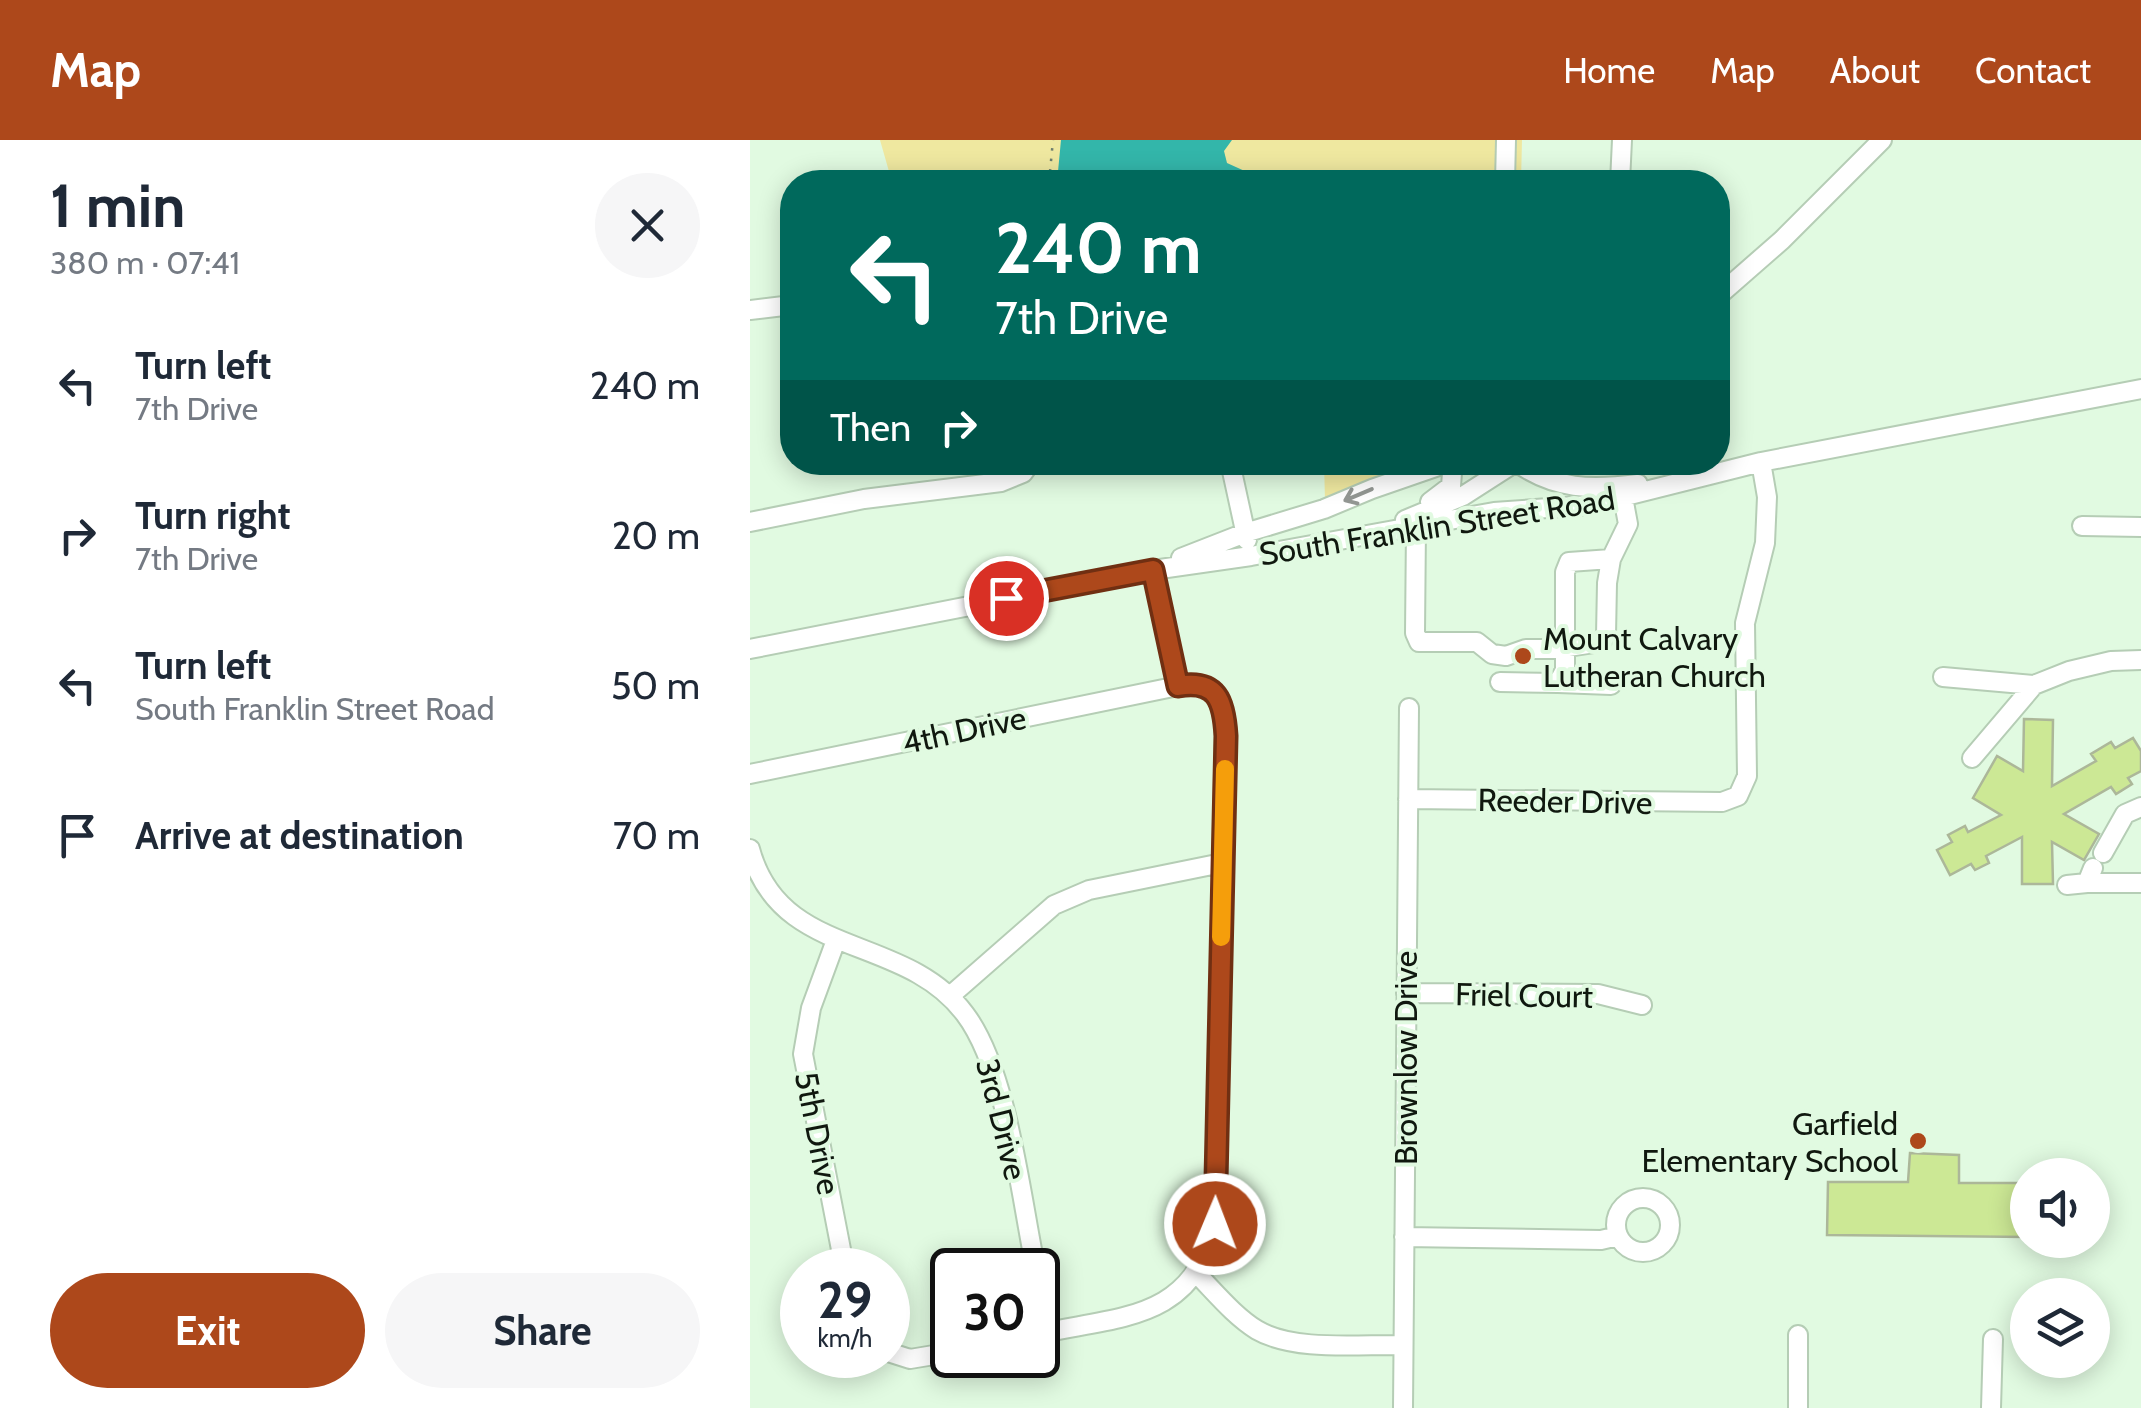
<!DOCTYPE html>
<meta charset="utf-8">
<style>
body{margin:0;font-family:Cabin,sans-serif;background:#f6f6f7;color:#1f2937;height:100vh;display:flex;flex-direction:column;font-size:38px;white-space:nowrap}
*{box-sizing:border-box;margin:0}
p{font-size:32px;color:#747a83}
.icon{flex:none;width:55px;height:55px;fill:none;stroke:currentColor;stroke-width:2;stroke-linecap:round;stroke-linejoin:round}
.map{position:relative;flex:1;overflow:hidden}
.details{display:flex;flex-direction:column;background:#fff;width:750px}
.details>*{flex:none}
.guide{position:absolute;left:30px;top:30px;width:950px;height:305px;border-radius:40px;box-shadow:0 5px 25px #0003;background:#00695c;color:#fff;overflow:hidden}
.buttons{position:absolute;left:1260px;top:1018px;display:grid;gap:20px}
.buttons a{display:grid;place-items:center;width:100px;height:100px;border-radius:50%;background:#fff;box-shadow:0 5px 25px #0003;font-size:50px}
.speed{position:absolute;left:30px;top:1108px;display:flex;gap:20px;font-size:50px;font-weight:700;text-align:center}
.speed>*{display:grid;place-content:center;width:130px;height:130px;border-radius:50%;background:#fff;box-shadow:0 5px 25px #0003;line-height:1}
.speed small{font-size:25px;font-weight:400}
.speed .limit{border:5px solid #111;border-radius:15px;background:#fff;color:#111}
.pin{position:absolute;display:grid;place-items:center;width:85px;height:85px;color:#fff;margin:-42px;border:5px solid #fff;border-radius:50%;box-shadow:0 2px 10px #0007}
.me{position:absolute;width:110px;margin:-55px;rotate:1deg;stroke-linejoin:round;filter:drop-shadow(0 0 8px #0008)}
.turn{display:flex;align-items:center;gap:35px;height:210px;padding:0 50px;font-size:45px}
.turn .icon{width:130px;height:130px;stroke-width:2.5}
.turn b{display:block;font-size:70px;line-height:85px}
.then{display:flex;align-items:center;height:95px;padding:0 50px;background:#0003;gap:20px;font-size:38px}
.round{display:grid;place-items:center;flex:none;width:105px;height:105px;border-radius:52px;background:#f6f6f7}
.head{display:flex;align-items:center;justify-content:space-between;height:170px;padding:0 50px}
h1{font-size:60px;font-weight:800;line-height:75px}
.primary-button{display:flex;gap:20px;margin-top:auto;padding:20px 50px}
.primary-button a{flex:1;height:115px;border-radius:60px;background:#ad481b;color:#fff;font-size:40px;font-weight:800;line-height:115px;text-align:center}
.primary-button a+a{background:#f6f6f7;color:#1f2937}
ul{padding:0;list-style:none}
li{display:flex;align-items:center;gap:30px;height:150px;padding:0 50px}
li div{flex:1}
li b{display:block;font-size:38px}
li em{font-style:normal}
header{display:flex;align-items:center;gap:60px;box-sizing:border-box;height:140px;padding:0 50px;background:#ad481b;color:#fff}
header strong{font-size:48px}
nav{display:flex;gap:55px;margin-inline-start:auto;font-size:35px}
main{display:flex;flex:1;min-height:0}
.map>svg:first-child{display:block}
.green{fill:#efe8a0}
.water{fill:#33b6aa}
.building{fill:#cce895;stroke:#acb799;stroke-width:2.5}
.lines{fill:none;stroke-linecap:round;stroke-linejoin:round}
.minor-casing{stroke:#b5cdb5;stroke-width:22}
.path{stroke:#6e7e6e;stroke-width:2.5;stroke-dasharray:2.5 8;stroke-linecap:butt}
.minor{stroke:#fff;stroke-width:18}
.oneway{stroke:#939793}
.route-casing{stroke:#702f12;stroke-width:25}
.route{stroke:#ad481b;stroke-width:18}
.slow{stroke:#f59e0b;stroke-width:18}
.poi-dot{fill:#ad481b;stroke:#e1fae1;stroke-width:4}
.labels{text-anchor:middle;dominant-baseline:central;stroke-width:8;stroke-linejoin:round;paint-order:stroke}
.street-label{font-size:32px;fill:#10180f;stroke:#e1fae1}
.poi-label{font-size:32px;fill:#10180f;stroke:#e1fae1;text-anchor:start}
</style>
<header>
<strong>Map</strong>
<nav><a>Home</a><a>Map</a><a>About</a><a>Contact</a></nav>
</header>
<main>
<section class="details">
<div class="head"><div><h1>1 min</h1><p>380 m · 07:41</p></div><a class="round"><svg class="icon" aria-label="close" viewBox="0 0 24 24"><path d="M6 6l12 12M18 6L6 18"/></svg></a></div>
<ul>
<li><svg class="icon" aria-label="left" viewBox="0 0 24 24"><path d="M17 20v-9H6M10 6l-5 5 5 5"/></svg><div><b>Turn left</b><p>7th Drive</p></div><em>240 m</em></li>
<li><svg class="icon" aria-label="right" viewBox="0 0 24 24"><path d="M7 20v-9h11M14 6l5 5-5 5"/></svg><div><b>Turn right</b><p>7th Drive</p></div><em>20 m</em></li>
<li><svg class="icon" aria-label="left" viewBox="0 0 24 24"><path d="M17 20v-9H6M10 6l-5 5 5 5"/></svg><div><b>Turn left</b><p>South Franklin Street Road</p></div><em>50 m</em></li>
<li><svg class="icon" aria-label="arrive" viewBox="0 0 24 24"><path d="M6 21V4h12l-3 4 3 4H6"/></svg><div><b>Arrive at destination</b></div><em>70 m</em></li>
</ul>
<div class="primary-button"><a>Exit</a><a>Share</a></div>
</section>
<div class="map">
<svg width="1391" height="1268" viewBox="0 0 1391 1268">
<rect width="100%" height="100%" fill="#e1fae1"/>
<!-- green -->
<path class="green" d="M130 0H772L771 42H142Z
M574 322 663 323 575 361Z"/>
<!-- water -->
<path class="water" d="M311 0H482L474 11 477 23 519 42H307Z"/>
<!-- building -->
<path class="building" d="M1274 579 1303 580 1302 646 1346 621 1341 614 1361 602 1365 608 1383 598 1391 611V631L1378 638 1382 644 1366 654 1361 647 1314 674 1349 694 1334 720 1302 702 1303 744H1272V697L1236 716 1239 723 1225 730 1221 724 1200 735 1187 710 1202 702 1198 695 1215 686 1218 692 1251 675 1223 658 1247 616 1273 631Z
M1160 1013 1209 1015V1043H1278V1097L1077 1095 1078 1042H1158Z"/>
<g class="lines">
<!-- minor casing -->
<g class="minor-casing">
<path id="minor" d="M755 42 756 0
M870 42 872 0
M968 156 1032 100 1132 0
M0 170 42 165
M480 322 497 400
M766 322C805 350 842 350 888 344
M680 362 701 346 702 333 698 322
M655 380 713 356 766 322
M0 382 114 359 251 342 273 333 281 322
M1332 386 1391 387
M666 387 665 493 669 502H727L742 514 756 516 776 509H805L851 502 856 495 857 443 861 419 878 384 873 357
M431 418 495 393 574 369 622 349 700 322
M0 509 403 430 501 416 744 372 840 365 1011 322 1391 249
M1193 537 1284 545 1319 531 1361 521 1391 520
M750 542 808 543 815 530V432L819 422 861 419
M808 543 861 545
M1222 618 1284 545
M0 634 428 546
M658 659 972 662 988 656 997 636 995 483 1015 403 1017 357 1011 322
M0 709C30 821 154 792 215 874 258 931 271 1059 286 1130
M1353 713 1375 674 1391 667
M1337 743H1391
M1317 745 1337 743 1343 728
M86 800 61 868 53 914 95 1130
M656 853 848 854 892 865
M200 856 304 765 339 750 472 723
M866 1085a27 27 0 1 1 54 0a27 27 0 1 1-54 0Z
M654 1097 851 1100 868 1096
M445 1132C464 1151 484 1176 507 1190 545 1212 610 1204 653 1205
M288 1138 298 1192
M288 1194C368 1176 443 1182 465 1084L475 584C471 555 459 540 428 546L403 430
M138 1212 160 1219 202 1212
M653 1268 659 568
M1048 1268V1195
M1241 1268 1243 1199"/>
</g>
<!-- path -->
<path class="path" d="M299 42 303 0"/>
<!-- minor -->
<use href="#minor" class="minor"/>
</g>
<!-- one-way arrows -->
<defs><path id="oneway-shaft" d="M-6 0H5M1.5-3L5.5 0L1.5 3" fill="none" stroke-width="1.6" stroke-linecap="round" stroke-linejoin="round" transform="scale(2.5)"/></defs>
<use class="oneway" href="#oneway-shaft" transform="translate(608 355) rotate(157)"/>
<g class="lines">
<!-- route casing -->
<g class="route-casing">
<path id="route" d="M256 458 403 430 428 546C467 539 474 561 476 596L465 1084"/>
</g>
<!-- route -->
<use href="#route" class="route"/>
<!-- slow -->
<path class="slow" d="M471 797 475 629"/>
</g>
<!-- markers -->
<g class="poi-dot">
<circle cx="773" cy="516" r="10"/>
<circle cx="1168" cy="1001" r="10"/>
</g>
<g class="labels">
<!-- street labels -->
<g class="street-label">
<text transform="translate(687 386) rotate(-9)">South Franklin Street Road</text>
<text transform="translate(214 590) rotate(-12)">4th Drive</text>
<text transform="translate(815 661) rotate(1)">Reeder Drive</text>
<text transform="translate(774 855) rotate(1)">Friel Court</text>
<text transform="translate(655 918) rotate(-90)">Brownlow Drive</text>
<text transform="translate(252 979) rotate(76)">3rd Drive</text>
<text transform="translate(68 993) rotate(79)">5th Drive</text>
</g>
<!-- poi labels -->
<g class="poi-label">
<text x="793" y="498">Mount Calvary<tspan x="793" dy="37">Lutheran Church</tspan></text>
<text x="1148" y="983" text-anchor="end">Garfield<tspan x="1148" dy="37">Elementary School</tspan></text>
</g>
</g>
</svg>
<div class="buttons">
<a><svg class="icon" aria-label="sound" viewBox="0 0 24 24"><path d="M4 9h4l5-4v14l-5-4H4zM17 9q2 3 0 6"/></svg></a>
<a><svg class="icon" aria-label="layers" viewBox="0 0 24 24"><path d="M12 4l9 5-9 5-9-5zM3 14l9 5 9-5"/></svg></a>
</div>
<div class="speed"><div>29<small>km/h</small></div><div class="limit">30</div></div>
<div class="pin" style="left:256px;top:458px;background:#d93025"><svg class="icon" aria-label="arrive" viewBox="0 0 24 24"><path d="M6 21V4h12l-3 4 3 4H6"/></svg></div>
<svg class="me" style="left:465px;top:1084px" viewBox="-20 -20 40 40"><circle r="17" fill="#ad481b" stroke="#fff" stroke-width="3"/><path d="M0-11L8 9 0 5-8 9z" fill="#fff"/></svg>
<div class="guide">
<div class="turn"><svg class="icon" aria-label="left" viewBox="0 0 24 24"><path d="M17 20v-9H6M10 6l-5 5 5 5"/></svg><div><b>240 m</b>7th Drive</div></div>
<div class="then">Then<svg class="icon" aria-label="right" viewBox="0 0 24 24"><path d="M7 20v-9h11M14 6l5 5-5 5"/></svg></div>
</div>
</div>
</main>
